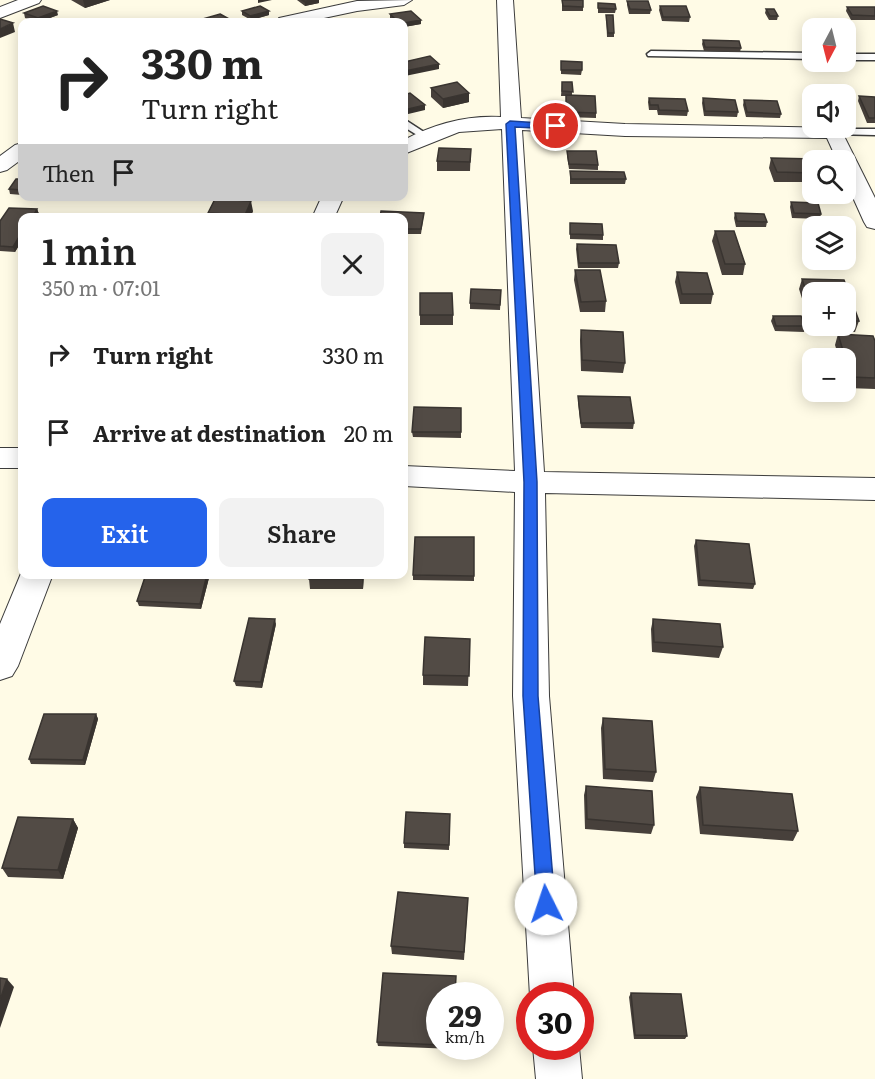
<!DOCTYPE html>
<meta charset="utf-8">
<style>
body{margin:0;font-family:Literata,serif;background:#f2f2f2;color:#222;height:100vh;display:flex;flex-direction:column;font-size:22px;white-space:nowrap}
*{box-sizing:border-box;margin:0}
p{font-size:20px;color:#767676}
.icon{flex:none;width:33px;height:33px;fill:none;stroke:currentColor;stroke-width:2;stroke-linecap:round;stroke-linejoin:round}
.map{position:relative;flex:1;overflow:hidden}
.details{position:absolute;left:18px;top:213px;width:390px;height:366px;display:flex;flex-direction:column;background:#fff;border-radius:12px;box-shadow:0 3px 15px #0003}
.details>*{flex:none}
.banner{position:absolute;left:18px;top:18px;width:390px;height:183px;border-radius:12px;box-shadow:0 3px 15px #0003;background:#fff;color:#222;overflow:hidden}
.needle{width:39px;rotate:187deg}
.tools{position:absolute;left:802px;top:18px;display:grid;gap:12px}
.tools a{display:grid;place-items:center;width:54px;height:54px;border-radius:12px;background:#fff;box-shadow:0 3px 15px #0003;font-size:30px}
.speed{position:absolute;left:426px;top:982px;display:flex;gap:12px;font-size:30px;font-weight:700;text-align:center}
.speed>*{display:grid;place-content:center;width:78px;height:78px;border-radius:50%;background:#fff;box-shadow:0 3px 15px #0003;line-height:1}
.speed small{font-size:15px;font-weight:400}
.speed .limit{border:9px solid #d22;background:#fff;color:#111}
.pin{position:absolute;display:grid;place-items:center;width:51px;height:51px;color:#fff;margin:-26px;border:3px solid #fff;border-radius:50%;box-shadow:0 2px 6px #0007}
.me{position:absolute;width:66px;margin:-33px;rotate:356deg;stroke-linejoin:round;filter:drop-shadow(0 0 4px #0008)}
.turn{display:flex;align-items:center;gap:21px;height:126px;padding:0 24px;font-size:27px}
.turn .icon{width:78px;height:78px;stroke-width:2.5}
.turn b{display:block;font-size:42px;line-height:51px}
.then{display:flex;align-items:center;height:57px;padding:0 24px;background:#0003;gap:12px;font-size:22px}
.round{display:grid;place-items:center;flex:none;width:63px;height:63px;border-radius:12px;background:#f2f2f2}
.overview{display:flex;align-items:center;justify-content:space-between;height:102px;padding:0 24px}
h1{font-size:36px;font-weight:600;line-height:45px}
.cta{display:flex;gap:12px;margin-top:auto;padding:12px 24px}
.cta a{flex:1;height:69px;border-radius:12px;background:#2563eb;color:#fff;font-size:24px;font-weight:600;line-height:69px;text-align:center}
.cta a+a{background:#f2f2f2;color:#222}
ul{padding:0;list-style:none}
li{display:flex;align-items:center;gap:18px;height:78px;padding:0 24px}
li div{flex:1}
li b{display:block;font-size:22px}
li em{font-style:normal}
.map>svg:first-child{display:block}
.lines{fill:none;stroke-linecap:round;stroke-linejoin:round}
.service-casing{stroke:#3c3c3c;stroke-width:3}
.minor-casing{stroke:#3c3c3c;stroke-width:2}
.service{fill:#fff;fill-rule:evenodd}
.minor{fill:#fff;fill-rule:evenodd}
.wall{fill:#47403b;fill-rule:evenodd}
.shaded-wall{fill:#393430}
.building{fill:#524b45;stroke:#393430;stroke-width:1.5}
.route{fill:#2563eb;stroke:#184099;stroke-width:1.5}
</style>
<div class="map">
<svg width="875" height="1079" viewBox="0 0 875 1079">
<rect width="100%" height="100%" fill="#fffbe6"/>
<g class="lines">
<!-- service casing -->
<g class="service-casing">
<path id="service" d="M651 51 813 53V59L648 56 647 54Z
M846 54H875V60H846Z
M404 120 407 121 430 136 422 138 404 127Z
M834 129H875V135L831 134V130Z"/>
</g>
<!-- minor casing -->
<g class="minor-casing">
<path id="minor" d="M18 0H41L39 3 0 18V7Z
M412 0 404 5 357 11 305 22H277L279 18 357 1Z
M497 0H513L521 118 625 124 840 128 875 198V229L867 227 864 222 846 182V160H837L827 138 625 136 522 130 544 472 875 478V500L545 493 549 696 574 996H530L513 696 515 492 404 486V466L515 471 502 129 459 132 404 154V140C434 124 467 115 501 117Z
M22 143V159L7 170 0 172V156L15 145Z
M322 196H344L334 218H312Z
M0 448H22V468H0Z
M22 571V574H53L18 666 12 676 0 680V624Z
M533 1047H579L582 1079H536Z"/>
</g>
<!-- service -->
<use href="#service" class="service"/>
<!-- minor -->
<use href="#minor" class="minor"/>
</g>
<!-- wall -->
<path class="wall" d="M71 0H110L85 8Z
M297 0H319V3L305 6Z
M562 0 583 7V11H562Z
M627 1 651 10 650 14H629L627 5Z
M598 3 616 9 615 13H598Z
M660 6 690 17 689 22 662 21 659 10Z
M847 7H875V20H851L846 11Z
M766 9 778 16 777 20H769L765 13Z
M242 11 269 15 251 20 242 15Z
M24 13 58 15 39 22 25 18Z
M390 14 421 20V24L404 27V22H394L390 19Z
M606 15 614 33V37H607Z
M703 40 741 48 740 52 704 51 702 44Z
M561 61 582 70 581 75 561 74Z
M562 82H572V95L596 113V118L566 117V96H561Z
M431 88 469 102 443 108 431 97Z
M859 96 875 97V123H867L858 101Z
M649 98 688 111 687 116 658 115 657 110H649L648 102Z
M703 98 738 112 737 117 704 116 702 103Z
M804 98H813V118H808L802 102Z
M744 100 781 114 780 118 746 117 743 105Z
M471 149 470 171H437V161Z
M567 151 598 165V170L569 169 567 156Z
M771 158 813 160V182H774L769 168Z
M570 171 626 179 625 184H570Z
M22 179V195L10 194 9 189Z
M249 196H285L284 199Z
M361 196H390L389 200 361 199Z
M791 202 821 214 820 219 792 218 790 207Z
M37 209 39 214 15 252 0 251V221Z
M253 211 250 218H209L208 213Z
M424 213 421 234H404V218Z
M735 213 767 222 766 227H736L734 218Z
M570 223 603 235V240L570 239Z
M715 231 745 264 743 275H722L712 241Z
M577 244 619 263 618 268H578L576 249Z
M575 270 606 301 605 312H580L574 280Z
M677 272 713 294 711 304H680L675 282Z
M802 279 844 280 859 321 855 332 812 330 799 289ZM813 292H846V326H813Z
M501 290 500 310 470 309V303Z
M420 293 453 315V325H420Z
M773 316 805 326 804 332 775 331 771 321Z
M581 330 625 363 623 373 581 371 580 340Z
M838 334 875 341V389L847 388 846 385V358H839L835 345Z
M578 396 634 423 633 429 581 428 578 402Z
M461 408V438L413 437 412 432Z
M696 540 755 584 753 589 698 586 694 546Z
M146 574H210L201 609 139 606 137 601Z
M364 574 363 589H310L309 579Z
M413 575 474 576V581L413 580Z
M653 619 723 647 719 658 652 652 651 629Z
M276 624 262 688 236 686 234 681Z
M470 639 468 686 423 685V675Z
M96 714 98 719 85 765 31 764 29 759Z
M603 718 656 772 653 782 603 779 601 728Z
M586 786 654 825 651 834 585 829 584 795Z
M700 787 798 831 793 841 700 834 696 797Z
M450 814 449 850 404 848V843Z
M73 819 78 828 63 879 8 877 2 868Z
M468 898 464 960 392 954 391 946Z
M631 993 687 1036 685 1039H634L629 997Z
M440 996V1047H454V1049L378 1046 377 1042Z"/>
<!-- shaded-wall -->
<path class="shaded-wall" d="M83 0H110L85 8Z
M258 0H272L258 3Z
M315 0H319V3L305 6V2Z
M57 11 58 15 39 22 38 18Z
M269 11V15L251 20 250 16Z
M421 20V24L404 27V23Z
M13 23 15 32 0 38V29Z
M439 64V69L405 76V71Z
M469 93V102L443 108V99Z
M425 105V110L404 115V110Z
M251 201 253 211 250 218H245V215Z
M37 209 39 214 37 218H32Z
M22 232V240L15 252 13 247Z
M207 574H210L201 609 200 604Z
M363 574H364L363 589 362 579Z
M275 619 276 624 262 688 261 682Z
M96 714 98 719 85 765 83 760Z
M73 819 78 828 63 879 58 870Z
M7 979 14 987 0 1028V1000Z"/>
<!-- building -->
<path class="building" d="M302 0H315L305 2Z
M562 0H583V7L563 6Z
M627 1H648L651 10 630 9Z
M598 3 615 4 616 9 598 8Z
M43 6 57 11 38 18 24 13Z
M260 6 269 11 250 16 242 11Z
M660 6H686L690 17H663Z
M847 7H875V16L852 15Z
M766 9H774L778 16H770Z
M411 11 421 20 404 23 398 22 390 14Z
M220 14 231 20 223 22H210L203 19Z
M606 15H613L614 33H608Z
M0 19 13 23 0 29Z
M165 19 172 22H154Z
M703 40 739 41 741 48 705 47Z
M430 56 439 64 405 71 404 70V62Z
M561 61 582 62V70H561Z
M457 82 469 93 443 99 431 88Z
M562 82H572L573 92 562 91Z
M410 93 425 105 404 110V95Z
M566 95 595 96 596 113 566 112Z
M859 96 875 97V118H869Z
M649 98 685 99 688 111 659 110 658 105H650Z
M703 98 735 100 738 112 705 111Z
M804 98H813V113H809Z
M744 100 777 101 781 114 747 112Z
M439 148 471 149 470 162 437 161Z
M567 151H596L598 165 569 164Z
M771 158 815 159 816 160H813V173L777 172Z
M570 171 624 172 626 179H571Z
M16 179H22V190L9 189Z
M215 199 251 201 245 215 208 213Z
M791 202 818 203 821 214 794 213Z
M9 208 37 209 32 218H22V232L13 247 0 246V221Z
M381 211 424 213 421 229H404V218H380Z
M735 213 764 214 767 222 737 221Z
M570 223 602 224 603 235 570 234Z
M715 231H734L745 264H725Z
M577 244 616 245 619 263H579Z
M575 270H600L606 301 581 302Z
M677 272 707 273 713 294H682Z
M802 279 844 280 859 321H846V292H813V313Z
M471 289 501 290 500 305 470 303Z
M420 293H452L453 315H420Z
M773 316H801L805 326H776Z
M581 330 623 332 625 363 582 360Z
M838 334 873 336 875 341V378L851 377Z
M578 396 630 397 634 423H581Z
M414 407 461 408V432H412Z
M415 537H474V576L413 575Z
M696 540 749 544 755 584 700 580Z
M146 574H207L200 604 137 601Z
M309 574H363L362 579H309Z
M249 618 275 619 261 682 234 681Z
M653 619 720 624 723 647 654 642Z
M425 637 470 639 469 676 423 675Z
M44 714H96L83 760 29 759Z
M603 718 652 721 656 772 605 769Z
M586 786 652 791 654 825 587 819Z
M700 787 792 794 798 831 703 825Z
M406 812 450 814 449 845 404 843Z
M18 817 73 819 58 870 2 868Z
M398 892 468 898 464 952 391 946Z
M383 973 456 976 455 996H440V1045L377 1042Z
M0 978 7 979 0 1000Z
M631 993 681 994 687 1036 635 1035Z"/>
<!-- route -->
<path class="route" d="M510 121 556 124 560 126 556 129 515 127 537 482 538 696 555 904 552 910 546 913 539 910 537 904 523 696 524 482 506 124Z"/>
</svg>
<div class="tools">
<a><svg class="needle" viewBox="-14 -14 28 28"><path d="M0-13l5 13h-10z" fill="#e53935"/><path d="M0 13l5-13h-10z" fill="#767676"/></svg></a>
<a><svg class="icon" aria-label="sound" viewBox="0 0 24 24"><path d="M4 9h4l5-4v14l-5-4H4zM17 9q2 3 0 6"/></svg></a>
<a><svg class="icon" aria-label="search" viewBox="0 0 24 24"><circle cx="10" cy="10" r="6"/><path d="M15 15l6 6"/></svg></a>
<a><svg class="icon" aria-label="layers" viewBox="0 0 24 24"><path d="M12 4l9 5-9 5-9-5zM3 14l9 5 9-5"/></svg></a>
<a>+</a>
<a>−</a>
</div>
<div class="speed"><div>29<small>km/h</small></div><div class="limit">30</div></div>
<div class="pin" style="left:556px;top:126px;background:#d93025"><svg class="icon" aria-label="arrive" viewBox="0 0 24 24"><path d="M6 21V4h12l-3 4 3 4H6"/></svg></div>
<svg class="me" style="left:546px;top:904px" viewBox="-20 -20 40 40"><circle r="19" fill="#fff"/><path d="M0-13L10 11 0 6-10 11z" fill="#2563eb"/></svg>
<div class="banner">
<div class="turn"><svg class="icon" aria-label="right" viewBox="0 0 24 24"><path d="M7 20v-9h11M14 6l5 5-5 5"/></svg><div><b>330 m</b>Turn right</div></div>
<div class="then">Then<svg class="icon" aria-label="arrive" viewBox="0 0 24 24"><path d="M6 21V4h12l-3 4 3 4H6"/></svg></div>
</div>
<section class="details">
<div class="overview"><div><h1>1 min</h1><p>350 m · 07:01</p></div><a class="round"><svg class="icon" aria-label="close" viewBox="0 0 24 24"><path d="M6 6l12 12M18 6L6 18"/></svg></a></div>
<ul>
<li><svg class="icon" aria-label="right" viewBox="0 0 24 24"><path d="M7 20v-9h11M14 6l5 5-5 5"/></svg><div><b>Turn right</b></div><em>330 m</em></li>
<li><svg class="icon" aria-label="arrive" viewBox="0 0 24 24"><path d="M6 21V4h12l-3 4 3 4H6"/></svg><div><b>Arrive at destination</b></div><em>20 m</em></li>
</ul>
<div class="cta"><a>Exit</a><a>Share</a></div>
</section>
</div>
